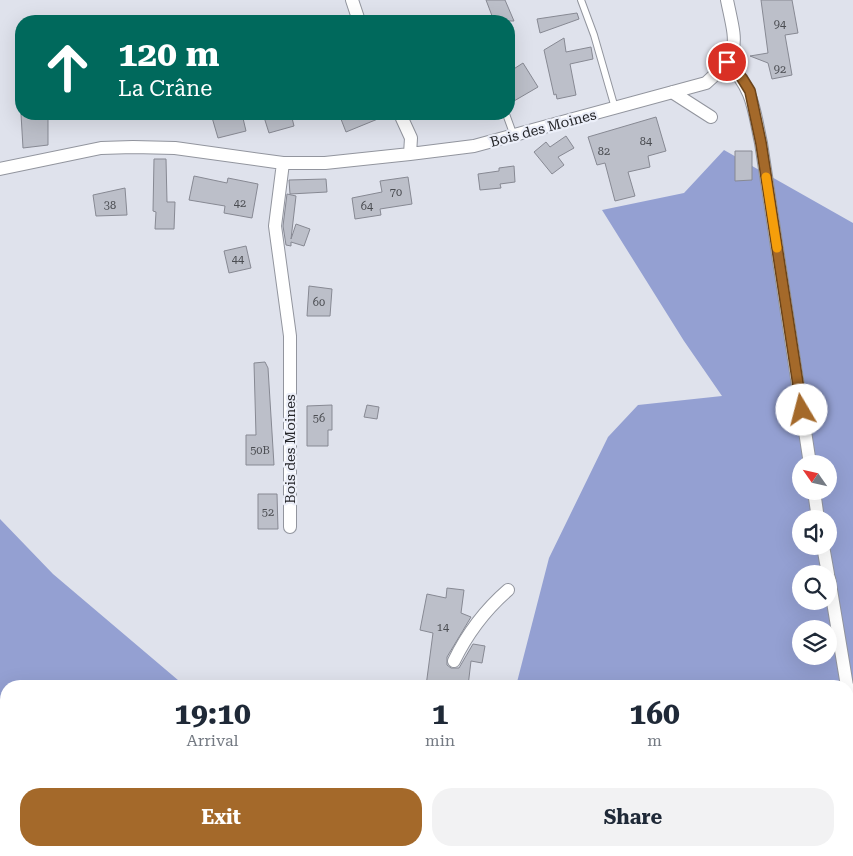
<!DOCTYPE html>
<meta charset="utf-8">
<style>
body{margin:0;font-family:"Roboto Serif",serif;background:#f2f2f3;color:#1f2937;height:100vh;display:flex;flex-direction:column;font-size:19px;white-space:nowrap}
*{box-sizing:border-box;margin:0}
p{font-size:16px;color:#747a83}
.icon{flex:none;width:28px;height:28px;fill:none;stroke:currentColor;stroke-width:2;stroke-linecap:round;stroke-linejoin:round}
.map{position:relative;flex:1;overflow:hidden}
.drawer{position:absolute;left:0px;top:680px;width:854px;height:176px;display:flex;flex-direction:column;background:#fff;border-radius:20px 20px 0 0;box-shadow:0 5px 20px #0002}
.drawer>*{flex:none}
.banner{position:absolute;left:15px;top:15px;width:500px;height:105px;border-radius:20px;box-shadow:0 5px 20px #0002;background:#00695c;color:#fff;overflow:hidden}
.needle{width:32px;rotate:304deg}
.controls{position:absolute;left:792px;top:455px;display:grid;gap:10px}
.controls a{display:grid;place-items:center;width:45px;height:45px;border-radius:50%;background:#fff;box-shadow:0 5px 20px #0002;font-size:25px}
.pin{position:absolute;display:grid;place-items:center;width:42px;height:42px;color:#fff;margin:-21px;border:2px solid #fff;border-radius:50%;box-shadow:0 1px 5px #0007}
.me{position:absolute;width:55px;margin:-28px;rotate:352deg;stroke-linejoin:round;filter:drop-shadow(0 0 4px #0008)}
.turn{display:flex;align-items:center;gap:18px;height:105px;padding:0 20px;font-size:22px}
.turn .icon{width:65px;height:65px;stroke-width:2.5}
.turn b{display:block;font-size:35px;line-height:42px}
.eta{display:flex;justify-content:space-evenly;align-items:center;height:85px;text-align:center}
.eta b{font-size:30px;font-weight:700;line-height:35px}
.cta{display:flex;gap:10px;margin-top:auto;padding:10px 20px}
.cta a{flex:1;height:58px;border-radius:20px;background:#a4692a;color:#fff;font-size:20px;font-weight:700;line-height:58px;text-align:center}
.cta a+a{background:#f2f2f3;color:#1f2937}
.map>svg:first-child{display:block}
.forest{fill:#94a0d2;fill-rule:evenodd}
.building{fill:#bcbfc9;stroke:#878993}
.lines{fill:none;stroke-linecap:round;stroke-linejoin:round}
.lane-casing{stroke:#92959e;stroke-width:8}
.street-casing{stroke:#92959e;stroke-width:14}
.lane{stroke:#fff;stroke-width:6}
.street{stroke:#fff;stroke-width:12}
.route-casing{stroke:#6b441b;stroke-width:12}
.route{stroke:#a4692a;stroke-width:9}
.slow{stroke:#f59e0b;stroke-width:9}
.labels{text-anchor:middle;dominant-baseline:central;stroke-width:4.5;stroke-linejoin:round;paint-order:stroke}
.number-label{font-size:11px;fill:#4a4c51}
.street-label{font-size:14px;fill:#242529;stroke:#eceff9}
</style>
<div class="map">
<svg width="853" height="856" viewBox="0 0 853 856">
<rect width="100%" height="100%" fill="#dfe2ec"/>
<!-- forest -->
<path class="forest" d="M724 150 853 223V856H473L474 850H848V686H516L549 558 608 437 638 405 722 396 684 341 602 210 684 193ZM801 464H829V491H801ZM801 519H829V546H801ZM801 574H829V601H801ZM801 629H829V656H801Z
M0 519 53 574 185 686H6V850H367L372 856H0Z"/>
<!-- building -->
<path class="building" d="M486 0H505L514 21H494Z
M761 0H792L798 33 785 35 792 75 772 79 768 63 750 56 768 53Z
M577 13 579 19 540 33 537 19Z
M564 38 566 52 591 47 593 59 570 64 576 95 557 99 556 94 554 95 544 50Z
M523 63 538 87 514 101 509 92V72Z
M21 114H48V145L23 148Z
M211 114H242L246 131 218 138Z
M263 114H291L294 126 269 133Z
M339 114H390L346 132Z
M656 117 666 151 648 156 650 167 628 172 635 196 615 201 605 163 597 165 588 137Z
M566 136 574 148 558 157 564 165 552 174 534 152 546 142 550 147Z
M735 151H752V180L735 181Z
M154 159H166L167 202H175L174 229H155L156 212 153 211Z
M514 166 515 182 500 184 501 188 480 190 478 174 499 171V168Z
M194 176 227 183 228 178 258 184 252 218 224 213 225 206 189 200Z
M408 177 412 204 380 209 381 215 355 219 352 198 382 192 380 181Z
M326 179 327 192 290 194 289 180Z
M125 188 127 215 96 216 93 195Z
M287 194 296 196 291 239 296 224 310 229 304 246 291 242V246L286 245 283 226Z
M246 246 251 268 229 273 224 251Z
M309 286 332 289 330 316H307Z
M265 362 268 368 274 465H246V435H256L254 363Z
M332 405V430H328V446H307V406Z
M367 405 379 407 377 419 364 417Z
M258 494H277L278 529H258Z
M447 588 464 590 461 613 471 617 447 657V665L451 668H459L473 644 485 646 482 663 471 661 468 686H426L433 633 420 630 427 594 446 598Z"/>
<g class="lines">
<!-- lane casing -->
<g class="lane-casing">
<path id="lane" d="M581 0 594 35 615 108
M506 114 514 136"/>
</g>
<!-- street casing -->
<g class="street-casing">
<path id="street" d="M352 0 359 21
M727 62C754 91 753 106 761 143L810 464
M672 92 711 117
M400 114 411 138 410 154
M283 163 275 226 290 336V527
M0 169 101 148 133 147 175 148 283 163H325L410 154 474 146 706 83C742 51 736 44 727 0
M814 491 818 519
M823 546 828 574
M829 578 847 686
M454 661C467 634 485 610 508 590
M848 687 853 719"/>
</g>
<!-- lane -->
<use href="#lane" class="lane"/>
<!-- street -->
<use href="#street" class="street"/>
</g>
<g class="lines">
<!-- route casing -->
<g class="route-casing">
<path id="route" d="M727 62 742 78 750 91 761 143 802 410"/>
</g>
<!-- route -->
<use href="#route" class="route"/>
<!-- slow -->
<path class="slow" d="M766 177 777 248"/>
</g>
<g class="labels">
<!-- number labels -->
<g class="number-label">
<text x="780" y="24">94</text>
<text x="780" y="69">92</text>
<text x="646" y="141">84</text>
<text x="604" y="151">82</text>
<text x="396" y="192">70</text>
<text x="240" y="203">42</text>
<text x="110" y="205">38</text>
<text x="367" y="206">64</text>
<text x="238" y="259">44</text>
<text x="319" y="302">60</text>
<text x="319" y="418">56</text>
<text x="260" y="450">50B</text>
<text x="268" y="512">52</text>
<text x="443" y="627">14</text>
</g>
<!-- street labels -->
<g class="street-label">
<text transform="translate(543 128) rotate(-15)">Bois des Moines</text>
<text transform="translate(290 449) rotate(-90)">Bois des Moines</text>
</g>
</g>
</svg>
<div class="controls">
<a><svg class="needle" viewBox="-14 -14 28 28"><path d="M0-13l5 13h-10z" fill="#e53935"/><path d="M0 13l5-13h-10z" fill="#747a83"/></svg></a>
<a><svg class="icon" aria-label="sound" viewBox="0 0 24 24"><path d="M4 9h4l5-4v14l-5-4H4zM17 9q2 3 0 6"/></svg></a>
<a><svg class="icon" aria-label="search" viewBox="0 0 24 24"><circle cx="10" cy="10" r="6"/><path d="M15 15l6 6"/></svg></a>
<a><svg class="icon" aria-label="layers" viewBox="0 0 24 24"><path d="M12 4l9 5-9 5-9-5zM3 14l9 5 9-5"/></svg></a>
</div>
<div class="pin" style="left:727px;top:62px;background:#d93025"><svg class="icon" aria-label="arrive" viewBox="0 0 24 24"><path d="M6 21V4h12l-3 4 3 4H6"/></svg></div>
<svg class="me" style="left:802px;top:410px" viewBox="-20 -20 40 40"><circle r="19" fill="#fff"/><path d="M0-13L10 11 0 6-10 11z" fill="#a4692a"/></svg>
<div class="banner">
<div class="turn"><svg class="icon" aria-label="ahead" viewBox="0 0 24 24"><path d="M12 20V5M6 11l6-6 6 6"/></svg><div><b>120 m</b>La Crâne</div></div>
</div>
<section class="drawer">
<div class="eta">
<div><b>19:10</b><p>Arrival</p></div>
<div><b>1</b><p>min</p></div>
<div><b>160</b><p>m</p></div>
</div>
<div class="cta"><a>Exit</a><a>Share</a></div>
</section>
</div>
